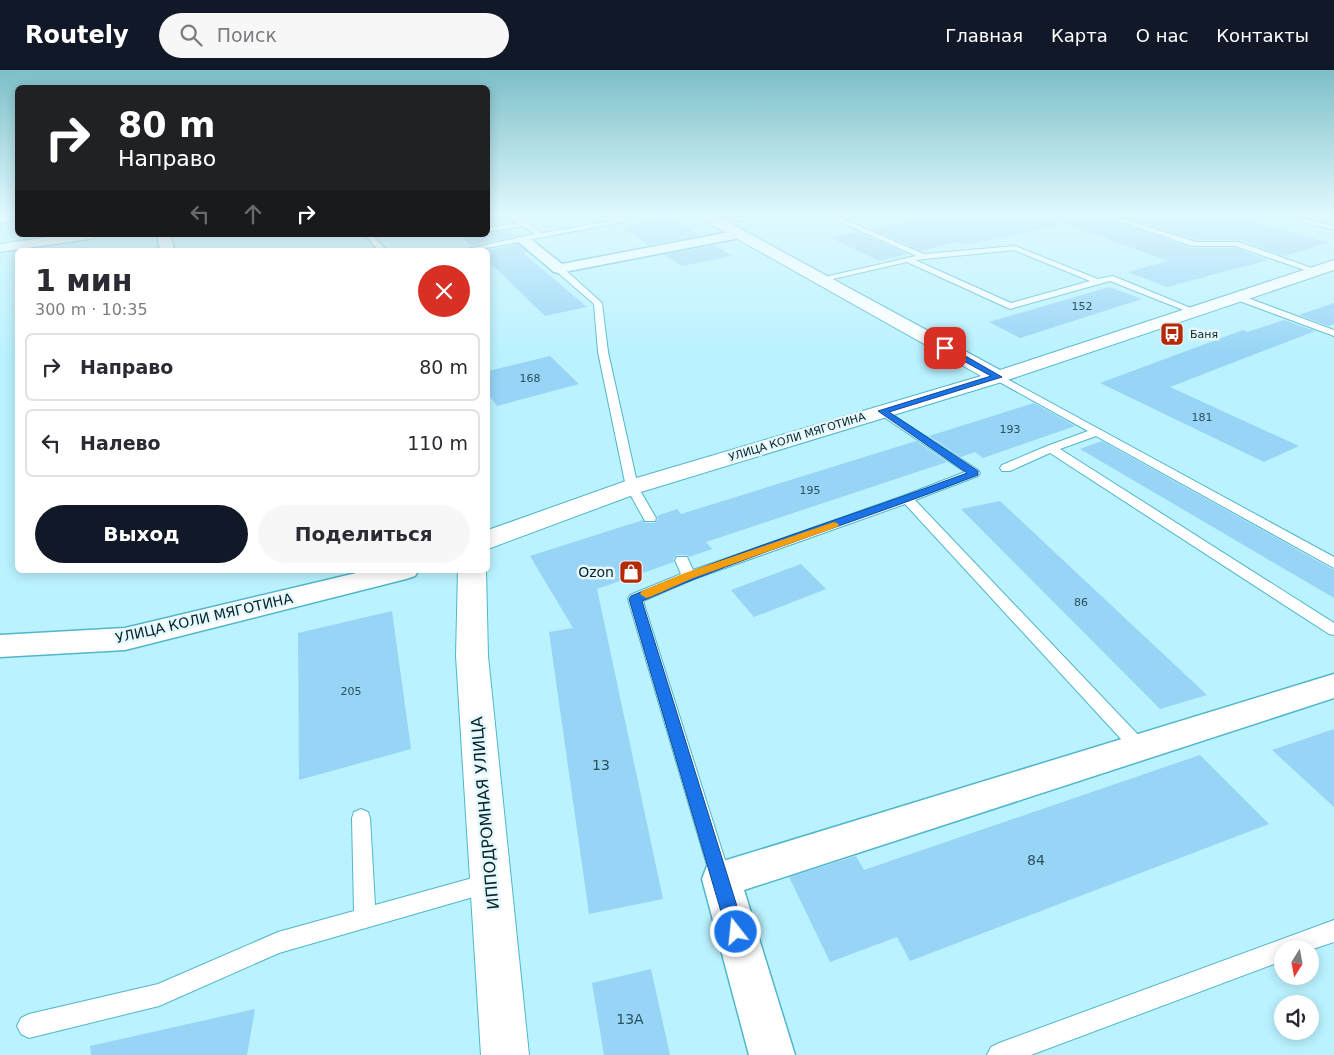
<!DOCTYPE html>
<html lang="ru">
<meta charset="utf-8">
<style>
body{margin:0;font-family:"DejaVu Sans",sans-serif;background:#f7f7f7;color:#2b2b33;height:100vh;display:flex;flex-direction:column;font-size:19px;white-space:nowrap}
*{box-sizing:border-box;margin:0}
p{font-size:16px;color:#7c7c81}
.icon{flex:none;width:28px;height:28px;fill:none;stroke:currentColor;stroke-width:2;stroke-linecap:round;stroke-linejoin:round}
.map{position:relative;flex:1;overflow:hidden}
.details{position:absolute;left:15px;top:178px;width:475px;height:325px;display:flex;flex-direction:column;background:#fff;border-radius:8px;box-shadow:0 2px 12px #0003}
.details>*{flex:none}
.banner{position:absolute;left:15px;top:15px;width:475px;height:152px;border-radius:8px;box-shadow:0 2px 12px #0003;background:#202124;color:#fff;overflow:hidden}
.needle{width:32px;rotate:191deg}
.buttons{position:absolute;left:1274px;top:870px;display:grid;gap:10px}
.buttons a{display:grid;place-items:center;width:45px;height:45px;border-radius:50%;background:#fff;box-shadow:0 2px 12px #0003;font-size:25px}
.pin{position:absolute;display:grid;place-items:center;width:42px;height:42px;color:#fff;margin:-21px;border-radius:10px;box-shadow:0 2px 8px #0006}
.me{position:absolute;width:55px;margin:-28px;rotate:344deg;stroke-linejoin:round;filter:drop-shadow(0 0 4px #0008)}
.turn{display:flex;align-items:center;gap:18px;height:105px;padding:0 20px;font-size:22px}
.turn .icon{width:65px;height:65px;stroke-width:2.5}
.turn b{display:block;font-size:35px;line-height:42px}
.lanes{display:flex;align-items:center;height:48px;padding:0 20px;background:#0003;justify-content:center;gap:25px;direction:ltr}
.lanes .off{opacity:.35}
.round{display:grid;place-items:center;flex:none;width:52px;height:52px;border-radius:26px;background:#f7f7f7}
.head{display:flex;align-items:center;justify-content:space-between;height:85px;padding:0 20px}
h1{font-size:30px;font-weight:600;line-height:38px}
.cta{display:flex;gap:10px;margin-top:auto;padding:10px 20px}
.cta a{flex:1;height:58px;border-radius:30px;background:#111827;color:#fff;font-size:20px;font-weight:600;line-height:58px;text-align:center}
.cta a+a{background:#f7f7f7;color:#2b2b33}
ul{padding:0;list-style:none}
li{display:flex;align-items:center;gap:15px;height:68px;margin:0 10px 8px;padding:0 10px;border:2px solid #e1e1e2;border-radius:8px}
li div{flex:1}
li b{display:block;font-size:19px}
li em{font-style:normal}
header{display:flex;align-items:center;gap:30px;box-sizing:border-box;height:70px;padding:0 25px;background:#111827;color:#fff}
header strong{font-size:24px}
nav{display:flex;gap:28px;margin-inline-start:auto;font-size:18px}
.search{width:350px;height:45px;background:#f7f7f7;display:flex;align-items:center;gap:12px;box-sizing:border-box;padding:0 18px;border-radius:28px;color:#7c7c81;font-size:19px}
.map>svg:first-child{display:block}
.building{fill:#97d4f6}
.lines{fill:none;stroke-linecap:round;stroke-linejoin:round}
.lane-casing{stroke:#50b6cb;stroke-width:2}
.street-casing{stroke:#50b6cb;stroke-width:3}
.secondary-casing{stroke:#50b6cb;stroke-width:2}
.lane{fill:#fff;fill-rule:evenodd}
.street{fill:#fff;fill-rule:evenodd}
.secondary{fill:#fff;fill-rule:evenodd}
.route{fill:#1a73e8;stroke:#114b97}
.slow{fill:#f59e0b}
.labels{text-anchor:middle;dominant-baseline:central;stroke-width:5;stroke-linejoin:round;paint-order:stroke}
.number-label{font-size:11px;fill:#29515e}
.far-poi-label{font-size:11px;fill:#04252b;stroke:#e6f8fc;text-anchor:start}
.far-street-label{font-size:11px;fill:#04252b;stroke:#e6f8fc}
.poi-label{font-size:14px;fill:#04252b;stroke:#e6f8fc;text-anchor:end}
.street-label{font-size:14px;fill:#04252b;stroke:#e6f8fc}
.near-number-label{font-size:14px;fill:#29515e}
.near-street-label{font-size:16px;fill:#04252b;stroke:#e6f8fc}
</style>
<header>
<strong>Routely</strong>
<div class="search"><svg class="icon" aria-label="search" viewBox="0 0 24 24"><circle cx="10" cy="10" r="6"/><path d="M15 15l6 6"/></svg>Поиск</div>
<nav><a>Главная</a><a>Карта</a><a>О нас</a><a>Контакты</a></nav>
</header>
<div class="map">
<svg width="1334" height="985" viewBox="0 0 1334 985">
<rect width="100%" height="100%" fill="#baf2ff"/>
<!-- building -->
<path class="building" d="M943 146H1103L1191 178H1235L1268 190 1167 217 1128 202 1168 191 1057 151 1058 156 965 175 958 172 921 181 872 159Z
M1120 146H1233L1329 173 1283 186 1240 170H1196Z
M672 148 700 166 649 175 620 156Z
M508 160 515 166 471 176 461 166 488 165Z
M858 162 907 184 879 191 829 167Z
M518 174 528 182 523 183 587 237 545 246 488 191 487 180Z
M715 175 732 186 682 196 664 185Z
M1109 217 1142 229 1020 268 989 252Z
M1334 233V254L1328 256 1299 245Z
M1284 250 1315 261 1170 317 1299 376 1264 392 1100 313 1243 260 1247 262Z
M550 286 579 314 497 336 488 324V301Z
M1034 333 1075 356 983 388 975 382 961 387 929 366Z
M916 371 947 392 706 472 712 479 689 487 687 485H677L673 489 674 492 597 519 663 829 589 844 549 562 573 558 530 486 643 450 645 453H655L658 449 657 446 677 439 681 444Z
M1102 371 1334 500V528L1080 379Z
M1000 431 1207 625 1160 639 961 439Z
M801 494 826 519 754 547 731 520Z
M392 541 411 679 299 710 298 563Z
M1334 659V737L1272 680Z
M1200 685 1269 754 910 891 897 867 830 892 789 807 856 786 864 800Z
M651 899 670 985H604L592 913Z
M255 939 247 985H91L90 976Z"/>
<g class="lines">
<!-- lane casing -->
<g class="lane-casing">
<path id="lane" d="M18 146V150L0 153V149Z
M510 146H517L542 163 622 149 619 146H626L631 150 477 180H462L535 164 523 156 488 162V158L518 153Z
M747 146H760L719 155 716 153Z
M828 146H836L924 184 1015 176 1098 209 1113 206 1198 241 1191 243 1110 211 1010 239 907 192 820 212V208L916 186ZM1014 180 1090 211 1011 233 915 190Z
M1105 146H1114L1196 172H1239L1320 201 1313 203 1235 176H1192Z
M1278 146H1289L1334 156V160Z
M365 165H373L386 180H378Z
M556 197H562L602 233 608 282 638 417 656 448 655 451H645L626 417 598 282 594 234 556 201Z
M1234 225H1240L1334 260V266L1234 229Z
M998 304 1334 487V498L1096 366 1060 379 1334 553V565L1329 564 1050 383 1010 401H1002L1000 398 1002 395 1047 376 1088 361 994 309 993 307Z
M882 338 978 400 980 403 978 406 915 430 1144 671 1147 676 1144 681 1138 683 1132 681 905 434 694 509 643 531 731 809 728 816 721 819 714 816 711 809 628 529 630 525 681 504 675 490 677 487H687L693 500 903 426 965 402 878 343 877 341 878 339Z
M361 739 368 742 370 748 375 835 487 804 494 807 497 814 494 821 279 883 159 936 29 968 21 964 17 956 21 948 29 944 158 914 278 862 354 841 352 748 354 742Z
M1334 850V872L1310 880V879H1282V891L1031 985H987L991 977 999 973Z"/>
</g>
<!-- street casing -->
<g class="street-casing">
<path id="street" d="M740 160 745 161 747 164 745 167 559 203 554 202 516 170 518 167H528L562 194Z
M157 165H171L174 180H160Z
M369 500H419L415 506 406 509 125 580 0 587V565L125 558Z
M1334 604V628L744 820 795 985H749L702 809 707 796Z"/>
</g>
<!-- secondary casing -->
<g class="secondary-casing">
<path id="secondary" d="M700 146H717L1000 300 1334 190V200L1005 311 641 422 488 479V460L623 412 981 306 702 149Z
M60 165H97L95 168 90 169 0 182V174Z
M458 500H486L488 586 529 985H481L456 586Z"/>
</g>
<!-- lane -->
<use href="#lane" class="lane"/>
<!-- street -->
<use href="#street" class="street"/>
<!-- secondary -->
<use href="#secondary" class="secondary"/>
</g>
<!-- sky -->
<linearGradient id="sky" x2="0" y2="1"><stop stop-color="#7dbfc8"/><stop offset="0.51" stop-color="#e0f9ff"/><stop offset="1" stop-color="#e0f9ff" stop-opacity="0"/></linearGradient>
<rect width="1334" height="284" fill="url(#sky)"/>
<!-- route -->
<path class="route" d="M942 276H948L1002 307 889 342 978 401V405C866 449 751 483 642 531L745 862 742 868 736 871 730 868 727 862 629 529 631 526C741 479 855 445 967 403L878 341 991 306 942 279Z"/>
<!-- slow -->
<path class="slow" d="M834 452 837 453 839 455 837 457 693 508 650 527 646 528 640 524 642 521 685 503Z"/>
<!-- icons -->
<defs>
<g id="bus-square" transform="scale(1.25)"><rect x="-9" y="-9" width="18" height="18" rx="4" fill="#b52906" stroke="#e6f8fc"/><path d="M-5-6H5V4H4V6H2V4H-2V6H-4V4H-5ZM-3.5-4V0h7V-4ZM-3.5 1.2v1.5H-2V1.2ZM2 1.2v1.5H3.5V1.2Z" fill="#fff"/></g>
<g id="shop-square" transform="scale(1.25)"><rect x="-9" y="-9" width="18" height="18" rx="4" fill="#b52906" stroke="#e6f8fc"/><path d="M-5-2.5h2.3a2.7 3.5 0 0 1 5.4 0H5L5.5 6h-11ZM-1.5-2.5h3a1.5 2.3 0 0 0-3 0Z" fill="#fff"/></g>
</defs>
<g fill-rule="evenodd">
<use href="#bus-square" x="1172" y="264"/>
<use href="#shop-square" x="631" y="502"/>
</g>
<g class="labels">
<!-- number labels -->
<g class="number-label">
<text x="1082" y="236">152</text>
<text x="530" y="308">168</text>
<text x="1202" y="347">181</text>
<text x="1010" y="359">193</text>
<text x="810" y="420">195</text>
<text x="1081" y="532">86</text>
<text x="351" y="621">205</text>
</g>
<!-- far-poi labels -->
<g class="far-poi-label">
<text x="1190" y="264">Баня</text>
</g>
<!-- far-street labels -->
<g class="far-street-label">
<text transform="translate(797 367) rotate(-17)">УЛИЦА КОЛИ МЯГОТИНА</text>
</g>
<!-- poi labels -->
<g class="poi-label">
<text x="614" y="502">Ozon</text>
</g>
<!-- street labels -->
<g class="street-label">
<text transform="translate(204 548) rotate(-13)">УЛИЦА КОЛИ МЯГОТИНА</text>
</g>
<!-- near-number labels -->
<g class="near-number-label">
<text x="601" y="695">13</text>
<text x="1036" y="790">84</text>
<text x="630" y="949">13А</text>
</g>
<!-- near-street labels -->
<g class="near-street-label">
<text transform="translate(485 743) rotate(-95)">ИППОДРОМНАЯ УЛИЦА</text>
</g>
</g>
</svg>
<div class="buttons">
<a><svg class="needle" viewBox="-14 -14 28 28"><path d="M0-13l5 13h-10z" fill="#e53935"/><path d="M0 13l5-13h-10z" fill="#7c7c81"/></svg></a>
<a><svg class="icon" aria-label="sound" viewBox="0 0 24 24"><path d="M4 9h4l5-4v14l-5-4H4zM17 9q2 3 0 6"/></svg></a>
</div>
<div class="pin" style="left:945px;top:278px;background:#d93025"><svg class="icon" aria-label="arrive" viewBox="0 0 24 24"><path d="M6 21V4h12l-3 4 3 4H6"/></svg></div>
<svg class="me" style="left:736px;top:862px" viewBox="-20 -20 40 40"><circle r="17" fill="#1a73e8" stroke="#fff" stroke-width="3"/><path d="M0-11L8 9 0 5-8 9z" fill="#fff"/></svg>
<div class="banner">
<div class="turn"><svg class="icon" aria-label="right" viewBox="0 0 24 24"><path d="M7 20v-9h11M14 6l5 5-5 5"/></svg><div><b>80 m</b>Направо</div></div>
<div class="lanes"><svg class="icon off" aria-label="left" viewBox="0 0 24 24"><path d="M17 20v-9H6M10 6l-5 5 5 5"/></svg><svg class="icon off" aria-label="ahead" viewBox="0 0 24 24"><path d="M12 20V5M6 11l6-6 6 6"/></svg><svg class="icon" aria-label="right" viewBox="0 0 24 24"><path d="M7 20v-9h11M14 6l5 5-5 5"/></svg></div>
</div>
<section class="details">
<div class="head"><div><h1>1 мин</h1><p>300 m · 10:35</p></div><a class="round" style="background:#d93025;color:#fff"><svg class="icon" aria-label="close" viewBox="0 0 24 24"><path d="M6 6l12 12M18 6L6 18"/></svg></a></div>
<ul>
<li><svg class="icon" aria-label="right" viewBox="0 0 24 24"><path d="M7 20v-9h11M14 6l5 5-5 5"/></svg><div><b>Направо</b></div><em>80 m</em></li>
<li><svg class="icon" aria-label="left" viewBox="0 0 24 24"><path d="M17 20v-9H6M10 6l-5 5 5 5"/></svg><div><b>Налево</b></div><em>110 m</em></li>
</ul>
<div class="cta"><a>Выход</a><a>Поделиться</a></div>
</section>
</div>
